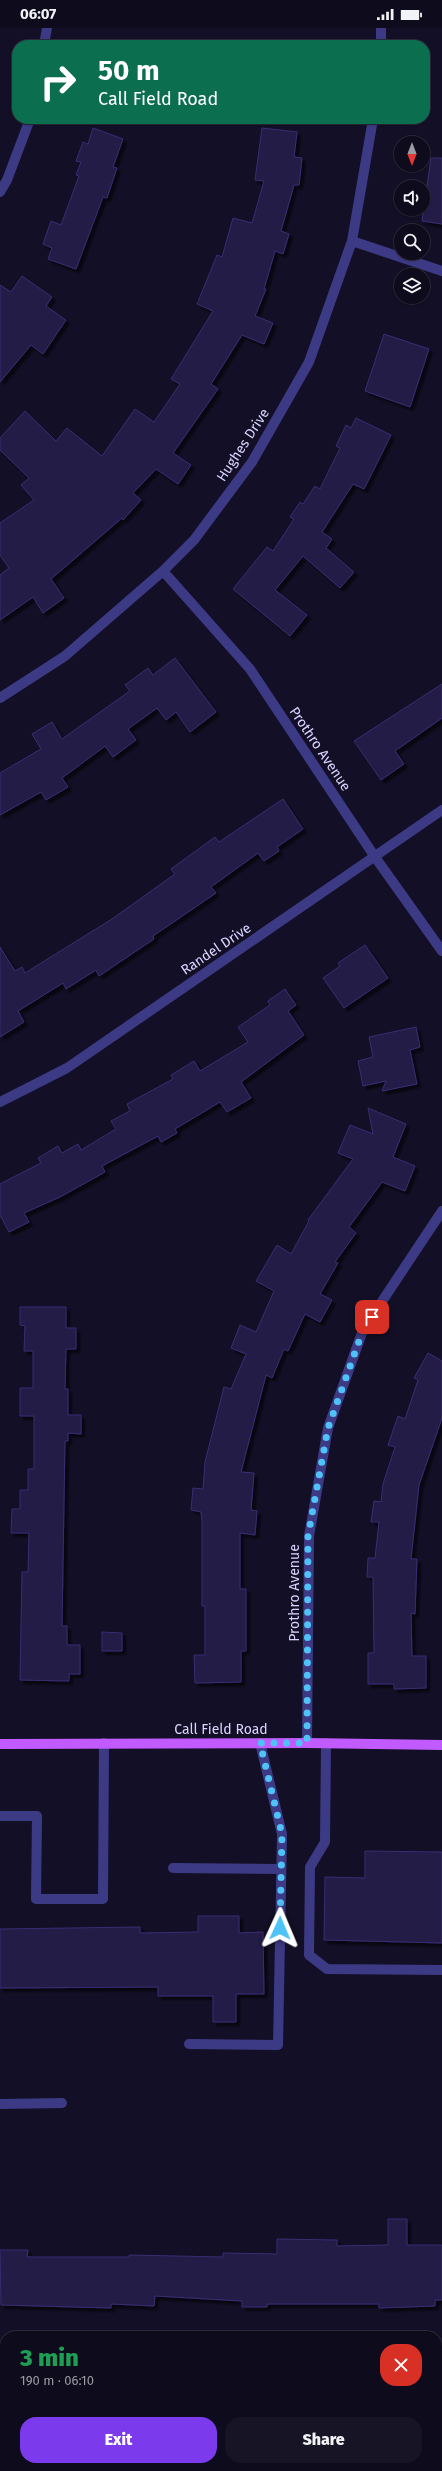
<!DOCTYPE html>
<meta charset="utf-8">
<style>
body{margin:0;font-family:"Fira Sans",sans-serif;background:#171425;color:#f1f3f6;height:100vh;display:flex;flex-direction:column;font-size:15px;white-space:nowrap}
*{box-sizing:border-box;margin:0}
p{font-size:13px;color:#9b9ba3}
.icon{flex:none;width:22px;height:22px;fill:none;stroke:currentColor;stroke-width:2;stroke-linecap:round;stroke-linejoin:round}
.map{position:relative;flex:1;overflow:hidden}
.drawer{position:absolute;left:0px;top:2303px;width:442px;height:140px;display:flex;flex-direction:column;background:#0e0b1c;border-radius:16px 16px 0 0;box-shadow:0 1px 3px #0004,0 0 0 1px #2e2b3b}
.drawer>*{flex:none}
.guide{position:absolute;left:12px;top:12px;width:418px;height:84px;border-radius:16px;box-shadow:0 1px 3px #0004,0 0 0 1px #2e2b3b;background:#0b6e4f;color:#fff;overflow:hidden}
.needle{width:26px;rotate:180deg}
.tools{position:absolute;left:394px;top:108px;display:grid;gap:8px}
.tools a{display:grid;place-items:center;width:36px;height:36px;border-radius:50%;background:#0e0b1c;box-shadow:0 1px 3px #0004,0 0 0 1px #2e2b3b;font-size:20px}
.pin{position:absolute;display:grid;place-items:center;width:34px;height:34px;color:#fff;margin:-17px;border-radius:8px;box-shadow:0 2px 6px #0006}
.me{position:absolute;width:44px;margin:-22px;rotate:1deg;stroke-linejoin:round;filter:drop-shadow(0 0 3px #0008)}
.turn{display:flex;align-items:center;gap:14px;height:84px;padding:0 20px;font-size:18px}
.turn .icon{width:52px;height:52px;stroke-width:2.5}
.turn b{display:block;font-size:28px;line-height:34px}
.round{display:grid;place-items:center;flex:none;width:42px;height:42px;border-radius:16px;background:#171425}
.head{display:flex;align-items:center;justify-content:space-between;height:68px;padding:0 20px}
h1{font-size:24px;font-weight:800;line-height:30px;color:#1e9e55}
.action{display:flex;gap:8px;margin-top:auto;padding:8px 20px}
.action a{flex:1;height:46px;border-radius:16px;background:#7c3aed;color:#fff;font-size:16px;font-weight:800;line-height:46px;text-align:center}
.action a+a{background:#171425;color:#f1f3f6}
.status{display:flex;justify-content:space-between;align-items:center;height:28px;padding:0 20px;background:#0e0b1c;direction:ltr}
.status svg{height:11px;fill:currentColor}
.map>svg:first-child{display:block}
.building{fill:#241b47;stroke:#3b2d73;filter:url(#shadow)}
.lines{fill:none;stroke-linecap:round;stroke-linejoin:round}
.minor{stroke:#3d3a85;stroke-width:10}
.major{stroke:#c25bff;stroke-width:10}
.route{stroke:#4fc3f7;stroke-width:7;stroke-dasharray:0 12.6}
.labels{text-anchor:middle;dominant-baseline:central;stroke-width:4;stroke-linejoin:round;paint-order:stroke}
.street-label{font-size:14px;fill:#d9d4ff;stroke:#130f26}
</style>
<div class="status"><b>06:07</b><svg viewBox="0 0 49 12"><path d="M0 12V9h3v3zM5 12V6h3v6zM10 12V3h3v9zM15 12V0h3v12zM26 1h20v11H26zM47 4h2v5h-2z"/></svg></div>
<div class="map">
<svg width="442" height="2443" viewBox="0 0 442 2443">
<defs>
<filter id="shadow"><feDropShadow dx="3.5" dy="3.5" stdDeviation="1" flood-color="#0009"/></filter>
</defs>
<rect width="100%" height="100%" fill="#130f26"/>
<!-- building -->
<path class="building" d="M93 100 123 111 113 139 117 140 107 170 103 169 76 241 48 231 52 220 43 216 51 193 61 197 79 148 76 147 81 134 76 133 83 114 88 116Z
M262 100 297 104 294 129 302 130 299 157H294L281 203 289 206 283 226 275 223 264 261H266L255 288 273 295 264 316 242 307 211 356 218 361 173 425 191 437 178 456 156 441 133 465 141 472 123 492 122 490 51 551 64 570 43 585 33 569 0 592V547L9 540 0 527V495L34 472 21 457 29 450 0 422V410L25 383 56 413 67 400 102 428 135 381 154 394 180 356 171 351 213 283 197 276 217 227 222 229 233 190 252 195 264 153 255 152Z
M431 130H442V196L422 193Z
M22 248 52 269 46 278 66 292 43 326 31 317 0 354V257L11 264Z
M384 306 429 321 410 379 365 363Z
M356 390 391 407 364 461 353 456 322 504 332 511 326 520 354 544 340 560 303 528 275 562 307 587 290 608 233 561 267 519 273 523 294 491 290 489 300 474 303 476 315 458 320 461 340 420 336 418 346 397 351 400Z
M175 630 216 684 190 704 176 684 166 692 157 680 128 701 136 712 113 729 105 718 62 750 68 759 46 772 41 764 0 787V745L41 721 32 706 52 694 62 711 130 663 125 657 148 640 153 647Z
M442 656V690L395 723 404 736 381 752 354 713Z
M283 771 303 801 277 819 279 823 264 833 258 825 211 859 216 865 153 908 154 911 99 948 96 942 66 961 63 955 18 983 24 994 0 1009V919L15 943 22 939 25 945 112 891 175 846 171 841 215 809 219 814Z
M365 917 388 950 344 980 323 950 340 938 338 935Z
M285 961 296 977 288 983 304 1007 241 1054 251 1070 227 1084 220 1074 175 1101 177 1105 161 1114 158 1108 102 1138 105 1144 60 1169 24 1185 29 1194 9 1204 0 1187V1156L41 1135 38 1130 58 1118 62 1125 78 1116 81 1122 116 1101 111 1093 130 1083 127 1076 173 1051 171 1047 194 1033 200 1043 248 1014 238 999 270 977 268 973Z
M416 999 420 1019 410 1022 417 1056 382 1063 386 1053 363 1058 358 1033 373 1029 369 1009Z
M368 1080 406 1096 393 1129 415 1138 405 1163 382 1154 349 1199 356 1205 335 1234 338 1235 320 1266 332 1272 320 1294 305 1286 288 1323 284 1321 272 1350 266 1347 241 1444 254 1445 251 1482 257 1483 255 1507 240 1505V1561H246V1623H241V1654L195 1655 194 1627H205V1578H202V1492L201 1484 191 1482 193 1460 203 1461 205 1434 224 1359 231 1361 246 1326 231 1320 240 1297 256 1304 274 1263 256 1253 277 1217 291 1226 309 1193 308 1192 353 1131 338 1125 350 1097 373 1106Z
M20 1279H66V1300H76V1321H66L65 1361H68V1387H81V1406L68 1405V1413H65L62 1598H67V1617H80V1646H69V1653L20 1652 22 1544H28L29 1505H11L12 1481H20V1462H28V1441H34V1388H20V1360H33V1323H24L25 1298 20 1297Z
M428 1325 442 1333V1390L419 1457 411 1531H417L415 1586 411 1585 412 1628H426V1660L394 1661V1656H368V1625H374L373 1549H367L368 1530H375L379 1494H371L374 1473 381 1474 383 1456 395 1419 388 1417 398 1388 405 1391 418 1352 414 1350Z
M102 1604 122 1605V1623H102Z
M365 1823 442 1824V1915L324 1912 325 1849 365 1850Z
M198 1888H239V1905L263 1904 264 1966H236V1994H213V1968H158V1959L0 1960V1901L140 1899V1905L198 1904Z
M388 2191H407V2217H442V2272H435V2278L379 2280V2276H267V2279H242V2273L155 2268 154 2278 111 2276V2280L1 2277 0 2222H28L27 2229H129V2227L223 2229V2225L277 2226V2211L337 2212V2218L388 2217Z"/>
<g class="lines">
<!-- minor -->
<path class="minor" d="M44 17 47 0
M381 17V0
M0 164 7 152 30 91
M352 213 442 243
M163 543 250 641 375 829 442 923
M0 670 65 628 163 543 194 512 252 434 309 334 352 213 373 91
M0 1074 67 1040 442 782
M307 1715 309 1508 328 1400 363 1302 442 1183
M326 1715 325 1814 310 1839 309 1927 327 1941 442 1942
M0 1788H37L36 1871H103L104 1715
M173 1840 281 1841
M189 2016 278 2017 282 1806 260 1715
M0 2076 62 2075
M0 2334H5
M437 2335H442
M82 2443V2438
M396 2443 397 2438"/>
<!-- major -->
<path class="major" d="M0 1716 307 1715 442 1717"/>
</g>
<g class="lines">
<!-- route -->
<path class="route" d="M280 1900 282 1806 260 1715H307L308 1508 328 1400 363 1302 372 1289"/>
</g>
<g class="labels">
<!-- street labels -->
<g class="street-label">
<text transform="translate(243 417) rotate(-57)">Hughes Drive</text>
<text transform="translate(320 721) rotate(56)">Prothro Avenue</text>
<text transform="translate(216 921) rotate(-34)">Randel Drive</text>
<text transform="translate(294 1565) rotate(-90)">Prothro Avenue</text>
<text x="221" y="1701">Call Field Road</text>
</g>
</g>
</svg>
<div class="tools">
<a><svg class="needle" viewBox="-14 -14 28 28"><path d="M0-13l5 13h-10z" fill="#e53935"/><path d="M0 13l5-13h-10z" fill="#9b9ba3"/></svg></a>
<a><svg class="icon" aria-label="sound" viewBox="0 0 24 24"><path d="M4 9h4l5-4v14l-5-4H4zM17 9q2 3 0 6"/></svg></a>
<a><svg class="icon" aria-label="search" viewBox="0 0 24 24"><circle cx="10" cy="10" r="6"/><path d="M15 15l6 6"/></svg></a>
<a><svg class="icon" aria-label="layers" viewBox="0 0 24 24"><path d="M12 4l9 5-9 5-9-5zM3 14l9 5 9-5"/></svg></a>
</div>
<div class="pin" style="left:372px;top:1289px;background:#d93025"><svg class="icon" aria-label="arrive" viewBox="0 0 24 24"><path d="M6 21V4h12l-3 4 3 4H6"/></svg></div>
<svg class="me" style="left:280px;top:1900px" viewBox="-20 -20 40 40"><path d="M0-17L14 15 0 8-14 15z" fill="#4fc3f7" stroke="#fff" stroke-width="4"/></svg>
<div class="guide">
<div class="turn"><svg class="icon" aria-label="right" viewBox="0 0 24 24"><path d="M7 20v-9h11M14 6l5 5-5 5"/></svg><div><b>50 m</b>Call Field Road</div></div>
</div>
<section class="drawer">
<div class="head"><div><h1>3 min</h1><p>190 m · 06:10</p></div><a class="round" style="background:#d93025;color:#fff"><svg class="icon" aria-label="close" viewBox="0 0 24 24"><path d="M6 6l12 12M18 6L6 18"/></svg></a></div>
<div class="action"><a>Exit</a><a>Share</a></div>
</section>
</div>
